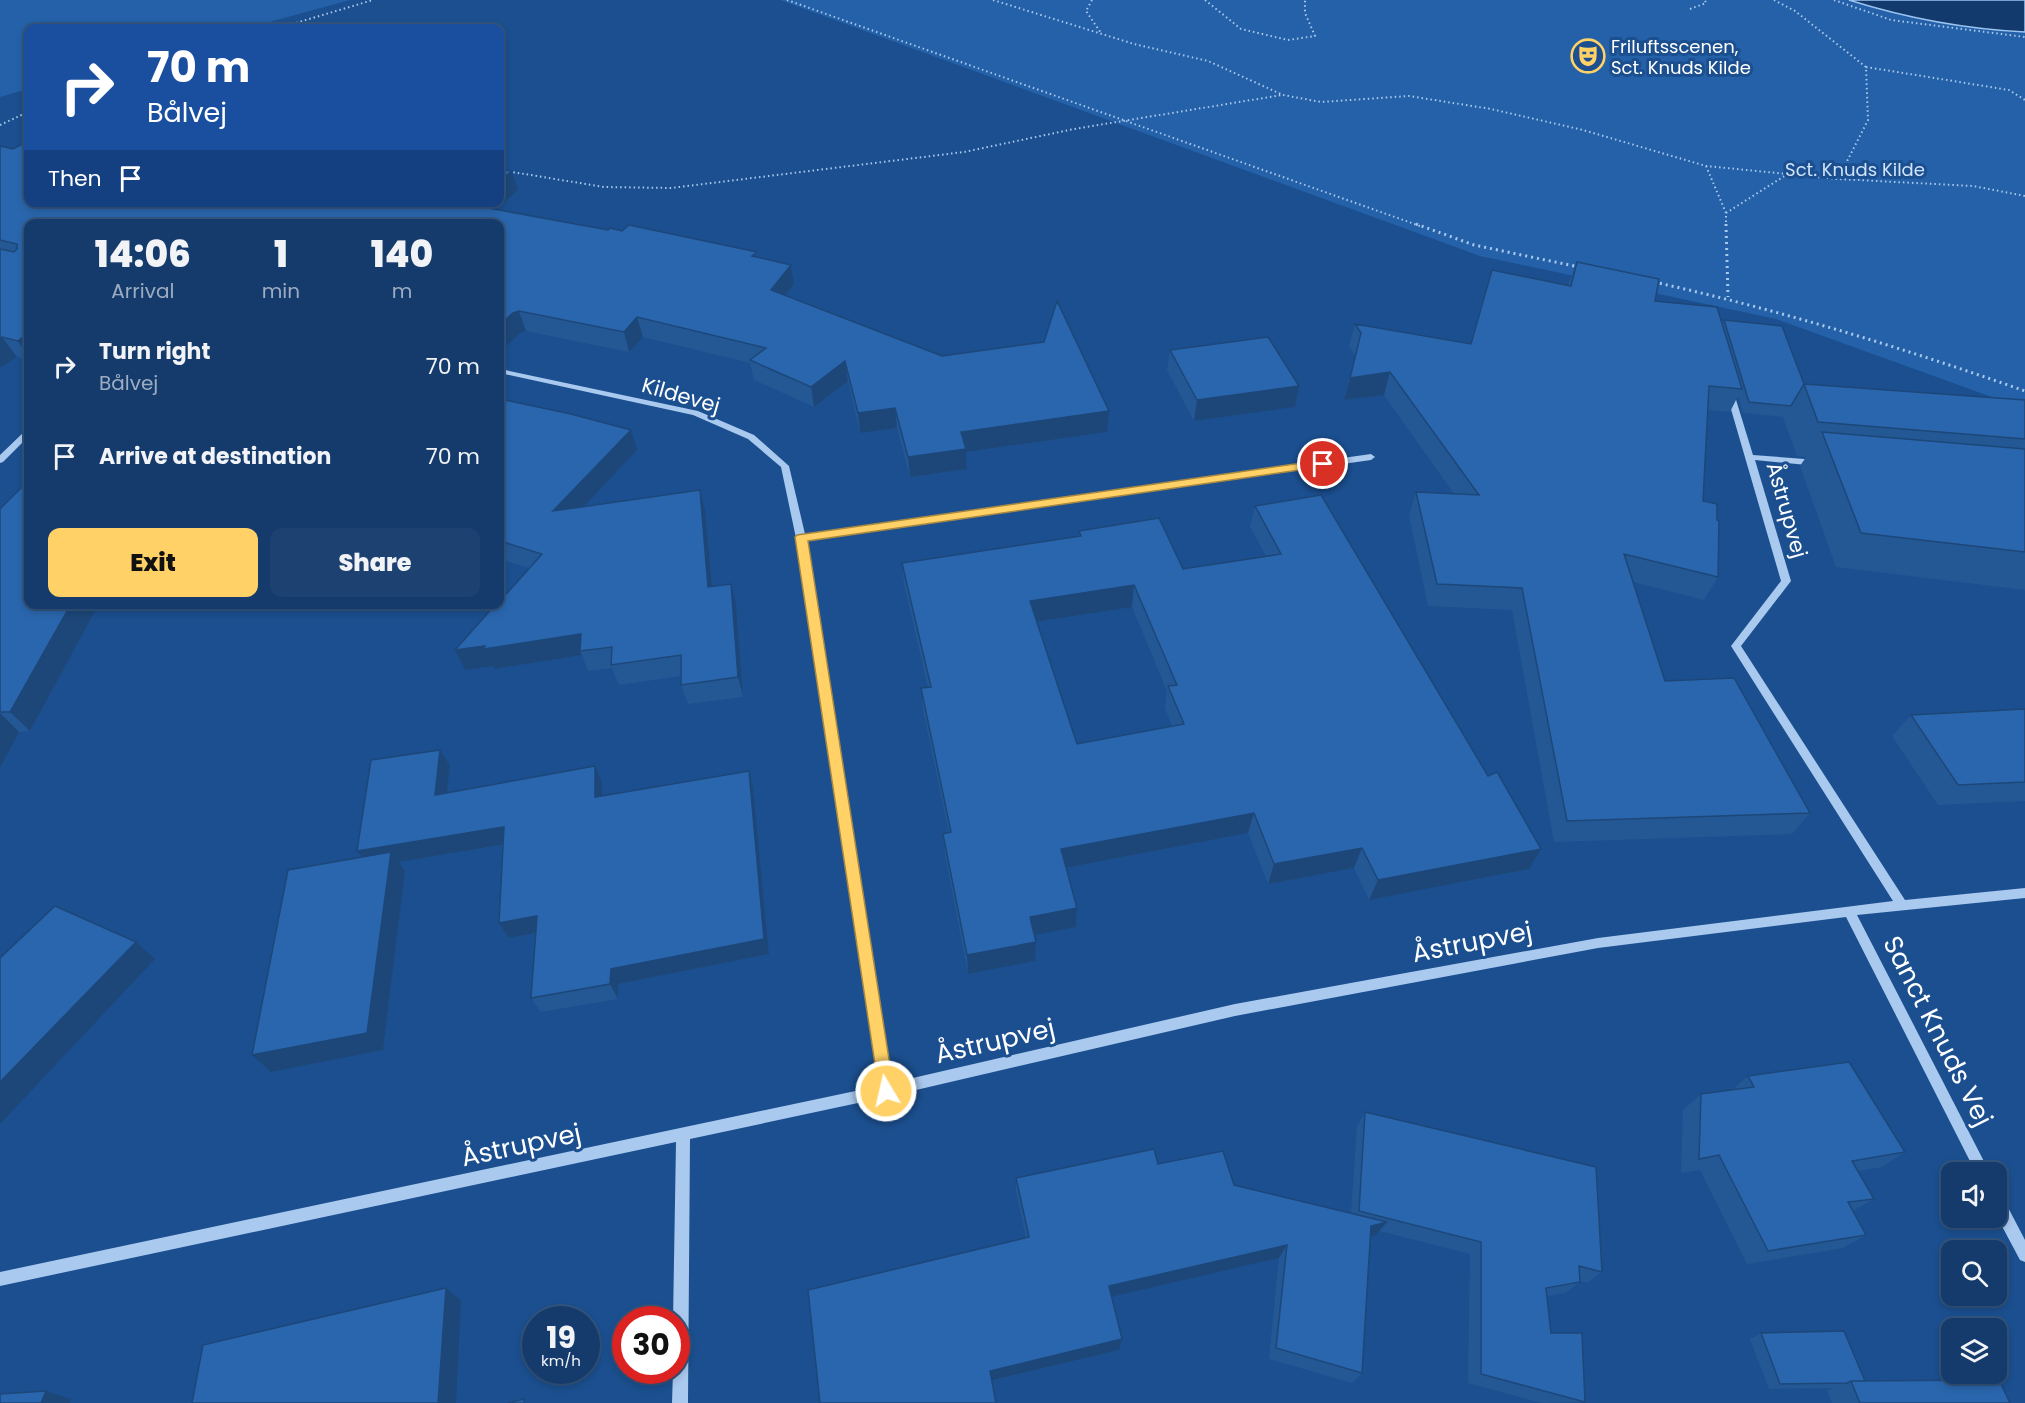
<!DOCTYPE html>
<meta charset="utf-8">
<style>
body{margin:0;font-family:Poppins,sans-serif;background:#1d4271;color:#f1f3f6;height:100vh;display:flex;flex-direction:column;font-size:22px;white-space:nowrap}
*{box-sizing:border-box;margin:0}
p{font-size:20px;color:#9dadc1}
.icon{flex:none;width:33px;height:33px;fill:none;stroke:currentColor;stroke-width:2;stroke-linecap:round;stroke-linejoin:round}
.map{position:relative;flex:1;overflow:hidden}
.panel{position:absolute;left:24px;top:219px;width:480px;height:390px;display:flex;flex-direction:column;background:#143b6b;border-radius:12px;box-shadow:0 3px 9px #0003,0 0 0 2px #33557e}
.panel>*{flex:none}
.guide{position:absolute;left:24px;top:24px;width:480px;height:183px;border-radius:12px;box-shadow:0 3px 9px #0003,0 0 0 2px #33557e;background:#1a4fa0;color:#fff;overflow:hidden}
.controls{position:absolute;left:1941px;top:1162px;display:grid;gap:12px}
.controls a{display:grid;place-items:center;width:66px;height:66px;border-radius:12px;background:#143b6b;box-shadow:0 3px 9px #0003,0 0 0 2px #33557e;font-size:30px}
.speed{position:absolute;left:522px;top:1306px;display:flex;gap:12px;font-size:30px;font-weight:700;text-align:center}
.speed>*{display:grid;place-content:center;width:78px;height:78px;border-radius:50%;background:#143b6b;box-shadow:0 3px 9px #0003,0 0 0 2px #33557e;line-height:1}
.speed small{font-size:15px;font-weight:400}
.speed .limit{border:9px solid #d22;background:#fff;color:#111}
.pin{position:absolute;display:grid;place-items:center;width:51px;height:51px;color:#fff;margin:-26px;border:3px solid #fff;border-radius:50%;box-shadow:0 2px 6px #0007}
.me{position:absolute;width:66px;margin:-33px;rotate:351deg;stroke-linejoin:round;filter:drop-shadow(0 0 4px #0008)}
.turn{display:flex;align-items:center;gap:21px;height:126px;padding:0 24px;font-size:27px}
.turn .icon{width:78px;height:78px;stroke-width:2.5}
.turn b{display:block;font-size:42px;line-height:51px}
.then{display:flex;align-items:center;height:57px;padding:0 24px;background:#0003;gap:12px;font-size:22px}
.eta{display:flex;justify-content:space-evenly;align-items:center;height:102px;text-align:center}
.eta b{font-size:36px;font-weight:800;line-height:42px}
.action{display:flex;gap:12px;margin-top:auto;padding:12px 24px}
.action a{flex:1;height:69px;border-radius:12px;background:#ffd166;color:#111;font-size:24px;font-weight:800;line-height:69px;text-align:center}
.action a+a{background:#1d4271;color:#f1f3f6}
ul{padding:0;list-style:none}
li{display:flex;align-items:center;gap:18px;height:90px;padding:0 24px}
li div{flex:1}
li b{display:block;font-size:22px}
li em{font-style:normal}
.map>svg:first-child{display:block}
.green{fill:#2461a8}
.water{fill:#123a6d;stroke:#9cc4f0;stroke-width:1.5}
.lines{fill:none;stroke-linecap:round;stroke-linejoin:round}
.path-far1{stroke:#a9c9ee;stroke-width:2;stroke-dasharray:1.5 3;stroke-linecap:butt}
.path{stroke:#a9c9ee;stroke-width:3;stroke-dasharray:2 4;stroke-linecap:butt}
.minor{fill:#a9c9ee;fill-rule:evenodd}
.wall{fill:#245895;fill-rule:evenodd}
.shaded-wall{fill:#1d4779}
.building{fill:#2a66ad;stroke:#1d4779;stroke-width:1.5;fill-rule:evenodd}
.route{fill:#ffd166;stroke:#a68842;stroke-width:1.5}
.labels{text-anchor:middle;dominant-baseline:central;stroke-width:6;stroke-linejoin:round;paint-order:stroke}
.far-poi-label{font-size:18px;fill:#fff;stroke:#1b4f8f;text-anchor:start}
.far-park-label{font-size:18px;fill:#cfe3fa;stroke:#1b4f8f}
.street-label{font-size:21px;fill:#fff;stroke:#1b4f8f}
.near-street-label{font-size:26px;fill:#fff;stroke:#1b4f8f}
</style>
<div class="map">
<svg width="2025" height="1403" viewBox="0 0 2025 1403">
<rect width="100%" height="100%" fill="#1b4f8f"/>
<!-- green -->
<path class="green" d="M0 0H350L248 28H28V89L0 97Z
M780 0H2025V409L1776 319 1480 256Z"/>
<!-- water -->
<path class="water" d="M1849 0H2025V32C1966 29 1906 18 1849 0Z"/>
<g class="lines">
<!-- path-far1 -->
<path class="path-far1" d="M787 0 1420 226
M993 0 1134 44 1208 61 1283 95 1321 102 1409 96 1491 109 1583 130 1706 166 1838 179 1973 186 2025 196
M1092 0 1086 11 1101 33
M1205 0 1241 29 1288 40 1315 36 1305 13V0
M1774 0 1795 11 1866 67 1868 120 1838 179
M1834 0 1891 20 2025 37
M1690 9 1706 3 1705 0
M279 28 373 0
M1866 67 2009 90 2025 100
M0 125 28 112
M1706 166 1726 213V226
M500 170 604 187 671 188 964 152 1074 129 1282 95
M1726 213 1786 175"/>
<!-- path -->
<path class="path" d="M1416 224 1474 245 1579 267
M1726 224 1728 297
M1654 282C1780 310 1903 348 2025 391"/>
<!-- minor -->
<path class="minor" d="M500 369 698 411 754 435 789 466 805 534 1371 454 1375 457 1371 460 806 540 891 1083 1235 1004 1598 938 1893 901 1731 646 1781 581 1726 392 1730 390H1733L1753 455 1818 460 1822 463 1818 466 1755 460 1791 581 1741 646 1905 900 2025 888V898L1857 915 1990 1173H1976L1846 917 1598 948 1235 1016 886 1097 690 1139 688 1403H672L673 1371H676V1320H673L676 1142 0 1286V1272L879 1086 796 538 781 467 748 439 693 415 500 373Z
M28 430V437L3 462 0 463V455L25 431Z
M1996 1192 2001 1194 2025 1240V1262L2020 1260 1996 1215Z"/>
</g>
<!-- wall -->
<path class="wall" d="M0 146 28 202 518 190 496 210 758 257 791 265 794 284 786 295 1107 432 966 452 967 469 910 477 897 428 860 433 848 381 814 407 754 380 750 363 643 337 629 352 526 331 520 333 500 224H28V360L17 357 0 368Z
M1577 262 1655 301 1722 324 1724 320 1804 384 2025 400V590L1836 567 1800 466 1806 457 1797 456 1783 418 1784 417 1743 413 1738 396 1730 412 1708 410 1703 501 1717 520 1718 577 1704 600 1633 582 1665 681 1810 813 1792 834 1554 842 1512 610 1428 606 1409 515 1416 492 1454 494 1384 395 1344 400 1355 355 1349 346 1355 324 1470 344 1485 292 1492 270 1568 285Z
M1170 350 1299 386 1295 407 1194 421 1167 370Z
M500 399 637 450 584 506 700 490 705 510 712 587 736 604 743 697 688 704 681 685V676L619 685 612 668 588 671 582 655 494 669 493 666 465 670 529 568 500 559Z
M1255 506 1529 869 1369 900 1354 868 1268 884 1248 833 1066 868 1077 908 1076 927 1034 935 1036 942 1035 961 968 974 945 854 943 834 949 833 923 710 921 688 928 687 904 584 902 563 1079 537V531L1183 569 1266 556 1250 527ZM1132 607 1167 691 1165 708 1172 726 1077 744 1037 622Z
M0 509 28 604H99L30 731 19 732 0 768Z
M2025 709V801L1938 805 1892 736 1911 715Z
M450 766 447 793 602 783 603 796 749 771 753 787 769 954 618 984V999L541 1012 531 998 536 933 509 938 503 845 399 862 405 871 383 1050 271 1072 361 857 357 851Z
M1748 1076 1905 1152 1882 1167 1857 1171 1874 1199 1853 1211 1866 1235 1843 1248 1747 1264 1700 1170 1681 1173 1683 1110 1701 1094 1732 1090Z
M1365 1112 1602 1272 1587 1283 1580 1281V1282L1565 1293 1547 1296 1551 1333 1585 1402 1542 1403 1468 1383 1470 1254 1380 1231 1376 1235 1370 1237 1362 1373 1352 1383 1269 1359 1279 1258 1112 1296 1119 1350 992 1381 820 1403 1026 1238 1016 1192V1178L1158 1164 1234 1185 1351 1213 1357 1126Z
M1761 1333 1865 1381 2010 1403H1832L1827 1391 1834 1388 1769 1389 1750 1339Z"/>
<!-- shaded-wall -->
<path class="shaded-wall" d="M512 171 518 190 480 224 472 205 475 202H500V181Z
M791 265 794 284 775 309 771 290Z
M519 311 526 331 520 333 500 352V325L513 313Z
M637 317 643 337 629 352 624 332Z
M28 333V356L18 341Z
M2 337 17 357 0 368V338Z
M845 361 848 381 814 407 811 387Z
M1390 372 1384 395 1344 400 1350 378Z
M1299 386 1295 407 1194 421 1197 400Z
M895 408 897 428 860 433 858 413Z
M1109 411 1107 432 966 452 967 469 910 477 908 457 961 432Z
M631 430 637 450 561 531 553 511Z
M700 490 705 510 714 608 708 587Z
M731 584 736 604 743 697 738 677Z
M1134 585 1132 607 1029 623 1030 601Z
M71 604H99L30 731 10 712Z
M581 634 580 651 582 655 494 669 493 666 465 670 455 650Z
M0 713 19 732 0 768Z
M440 750 450 766 445 811 435 795Z
M595 766 602 783 603 813 595 797Z
M749 771 753 787 769 954 618 984V999L610 984 611 969Z
M1254 813 1248 833 1060 869 1061 849Z
M504 827 513 843 399 862 405 871 383 1050 271 1072 252 1055 369 867 357 851Z
M1362 848 1354 868 1268 884 1274 864Z
M1541 849 1529 869 1369 900 1378 880Z
M1077 908 1076 927 1030 936V917Z
M537 916 546 931 509 938 499 923Z
M136 942 155 959 0 1124V1082Z
M1036 942 1035 961 968 974 967 955Z
M1387 1222 1376 1235 1361 1239 1371 1226Z
M1287 1245 1279 1258 1106 1298 1109 1286Z
M446 1288 461 1300 456 1403H438Z
M1122 1339 1119 1350 990 1381V1371Z
M46 1391 71 1399 70 1403H41Z"/>
<!-- building -->
<path class="building" d="M28 141V202H475L472 205 608 230 610 228 622 231 629 225 757 252 752 256 791 265 771 290 942 356 1044 342 1057 301 1109 411 961 432 966 449 908 457 895 408 858 413 845 361 811 387 750 360 766 348 637 317 624 332 519 311 513 313 500 325V224H28V333L18 341 2 337 0 338V249L14 252 17 249V244L0 240V146L13 149Z
M500 169 512 171 500 181Z
M1577 262 1659 279 1655 301 1717 307 1742 389 1709 386 1703 501 1717 504V520L1719 521 1718 577 1624 554 1665 681 1734 678 1810 813 1567 821 1522 588 1437 584 1416 492 1479 495 1390 372 1350 378 1361 333 1355 324 1471 344 1492 270 1571 286Z
M1724 320 1782 326 1804 384 1791 406 1749 402Z
M1268 337 1299 386 1197 400 1170 350Z
M1804 384 2025 400V439L1818 422Z
M500 399 571 414 631 430 553 511 700 490 708 587 731 584 738 677 681 685V655L611 665 612 647 580 651 581 634 484 649 485 646 455 650 496 604H500V601L542 554 500 541Z
M1822 432 2025 449V552L1861 533Z
M28 481V604H71L10 712H0V509Z
M1321 495 1488 776 1497 772 1541 849 1378 880 1362 848 1274 864 1254 813 1061 849 1077 908 1030 917 1036 942 967 955 943 834 951 832 921 688 931 687 902 563 1081 536 1079 531 1159 518 1183 569 1281 554 1255 506ZM1134 585 1177 685 1168 686 1184 724 1077 744 1030 601Z
M2025 709V782L1958 785 1911 715Z
M440 750 435 795 595 766V797L749 771 764 939 611 969 610 984 531 998 537 916 499 923 504 827 357 851 371 760Z
M391 852 367 1033 252 1055 288 870Z
M55 906 136 942 0 1082V958Z
M1849 1062 1905 1152 1852 1161 1874 1199 1848 1202 1866 1235 1768 1251 1719 1155 1699 1159 1701 1094 1754 1087 1748 1076Z
M1365 1112 1596 1167 1602 1272 1579 1266 1580 1282 1546 1288 1551 1333H1582L1585 1402 1481 1374V1242L1359 1211Z
M1154 1149 1158 1164 1223 1151 1234 1185 1387 1222 1371 1226 1362 1373 1276 1348 1287 1245 1109 1286 1122 1339 990 1371 996 1403H820L808 1290 1029 1237 1016 1178Z
M446 1288 438 1403H192L203 1345Z
M1844 1331 1865 1381H1851L1847 1383 1780 1384 1761 1333Z
M1999 1380 2010 1403H1860L1851 1381Z
M46 1391 41 1403H0V1394Z
M524 1399V1403H508Z"/>
<!-- route -->
<path class="route" d="M1323 460 1327 461V466L808 541 894 1091 892 1097 886 1100 880 1097 795 537 797 535Z"/>
<!-- icons -->
<defs>
<g id="theatre-ring" transform="scale(1.725)"><circle r="9.5" fill="#1b4f8f" stroke="#ffd166" stroke-width="1.5"/><path d="M-5-5.5Q0-4 5-5.5V0Q5 5 0 6Q-5 5-5 0ZM-3.3-2.5H-1v1.5H-3.3ZM1-2.5H3.3v1.5H1ZM-2.8 1Q0 5.5 2.8 1Z" fill="#ffd166"/></g>
</defs>
<g fill-rule="evenodd">
<use href="#theatre-ring" x="1588" y="56"/>
</g>
<g class="labels">
<!-- far-poi labels -->
<g class="far-poi-label">
<text x="1611" y="46">Friluftsscenen,<tspan x="1611" dy="21">Sct. Knuds Kilde</tspan></text>
</g>
<!-- far-park labels -->
<g class="far-park-label">
<text x="1855" y="169">Sct. Knuds Kilde</text>
</g>
<!-- street labels -->
<g class="street-label">
<text transform="translate(681 395) rotate(16)">Kildevej</text>
<text transform="translate(1787 510) rotate(74)">Åstrupvej</text>
</g>
<!-- near-street labels -->
<g class="near-street-label">
<text transform="translate(1472 942) rotate(-11)">Åstrupvej</text>
<text transform="translate(1938 1031) rotate(63)">Sanct Knuds Vej</text>
<text transform="translate(995 1041) rotate(-13)">Åstrupvej</text>
<text transform="translate(521 1145) rotate(-12)">Åstrupvej</text>
</g>
</g>
</svg>
<div class="controls">
<a><svg class="icon" aria-label="sound" viewBox="0 0 24 24"><path d="M4 9h4l5-4v14l-5-4H4zM17 9q2 3 0 6"/></svg></a>
<a><svg class="icon" aria-label="search" viewBox="0 0 24 24"><circle cx="10" cy="10" r="6"/><path d="M15 15l6 6"/></svg></a>
<a><svg class="icon" aria-label="layers" viewBox="0 0 24 24"><path d="M12 4l9 5-9 5-9-5zM3 14l9 5 9-5"/></svg></a>
</div>
<div class="speed"><div>19<small>km/h</small></div><div class="limit">30</div></div>
<div class="pin" style="left:1323px;top:464px;background:#d93025"><svg class="icon" aria-label="arrive" viewBox="0 0 24 24"><path d="M6 21V4h12l-3 4 3 4H6"/></svg></div>
<svg class="me" style="left:886px;top:1091px" viewBox="-20 -20 40 40"><circle r="17" fill="#ffd166" stroke="#fff" stroke-width="3"/><path d="M0-11L8 9 0 5-8 9z" fill="#fff"/></svg>
<div class="guide">
<div class="turn"><svg class="icon" aria-label="right" viewBox="0 0 24 24"><path d="M7 20v-9h11M14 6l5 5-5 5"/></svg><div><b>70 m</b>Bålvej</div></div>
<div class="then">Then<svg class="icon" aria-label="arrive" viewBox="0 0 24 24"><path d="M6 21V4h12l-3 4 3 4H6"/></svg></div>
</div>
<section class="panel">
<div class="eta">
<div><b>14:06</b><p>Arrival</p></div>
<div><b>1</b><p>min</p></div>
<div><b>140</b><p>m</p></div>
</div>
<ul>
<li><svg class="icon" aria-label="right" viewBox="0 0 24 24"><path d="M7 20v-9h11M14 6l5 5-5 5"/></svg><div><b>Turn right</b><p>Bålvej</p></div><em>70 m</em></li>
<li><svg class="icon" aria-label="arrive" viewBox="0 0 24 24"><path d="M6 21V4h12l-3 4 3 4H6"/></svg><div><b>Arrive at destination</b></div><em>70 m</em></li>
</ul>
<div class="action"><a>Exit</a><a>Share</a></div>
</section>
</div>
